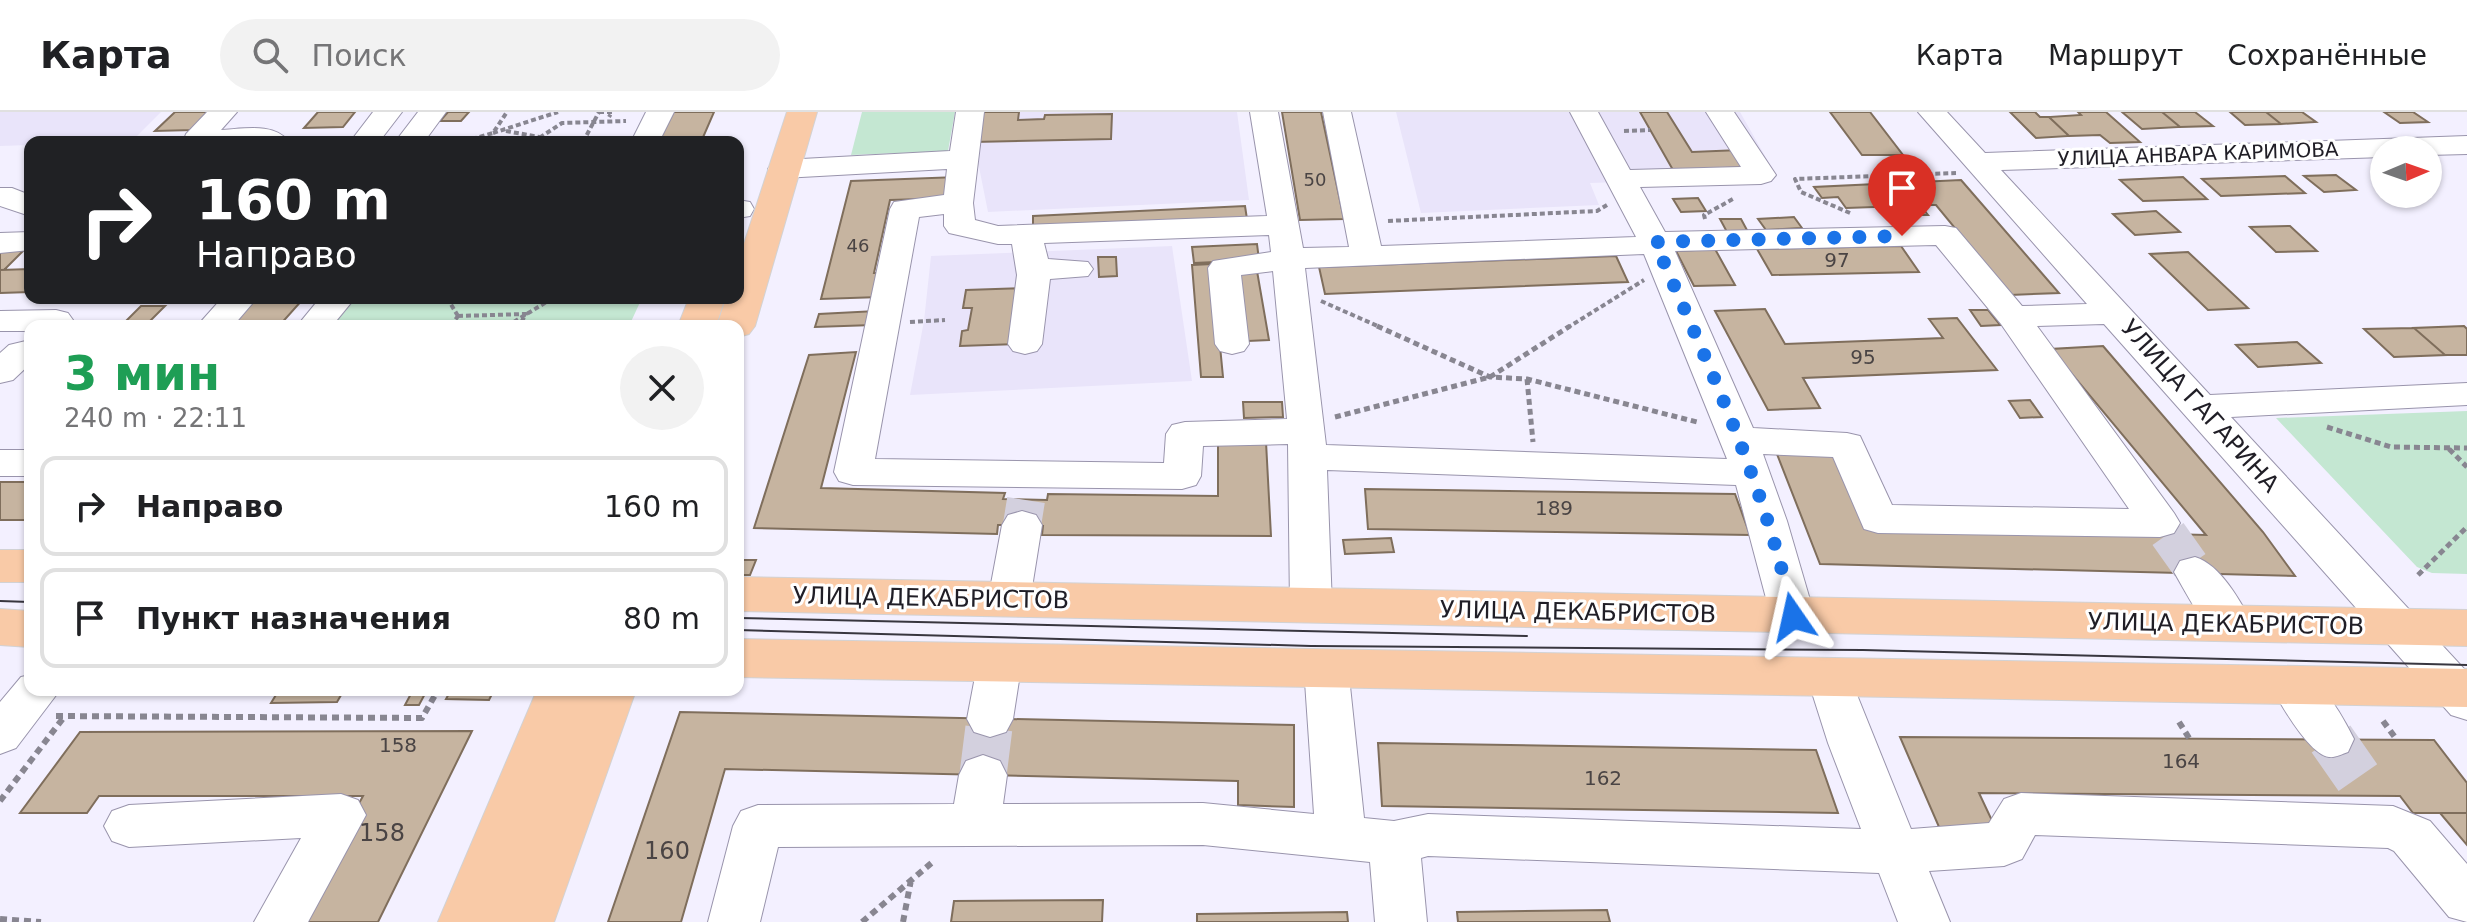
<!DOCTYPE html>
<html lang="ru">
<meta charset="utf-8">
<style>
body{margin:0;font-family:"DejaVu Sans",sans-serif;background:#f2f2f2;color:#202124;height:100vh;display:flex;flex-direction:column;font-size:30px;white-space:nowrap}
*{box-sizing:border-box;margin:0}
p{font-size:26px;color:#757577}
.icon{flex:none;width:44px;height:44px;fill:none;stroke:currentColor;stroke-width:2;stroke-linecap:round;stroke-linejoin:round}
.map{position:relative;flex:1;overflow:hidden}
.drawer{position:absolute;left:24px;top:208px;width:720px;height:376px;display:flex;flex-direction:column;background:#fff;border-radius:16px;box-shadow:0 2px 6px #0004}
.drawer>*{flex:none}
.hud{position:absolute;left:24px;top:24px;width:720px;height:168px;border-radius:16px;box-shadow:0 2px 6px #0004;background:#202124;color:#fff;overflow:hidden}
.needle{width:52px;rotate:88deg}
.buttons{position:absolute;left:2370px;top:24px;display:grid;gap:16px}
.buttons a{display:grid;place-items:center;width:72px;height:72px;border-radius:50%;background:#fff;box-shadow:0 2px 6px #0004;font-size:40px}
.pin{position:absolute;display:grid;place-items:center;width:68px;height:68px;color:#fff;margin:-82px -34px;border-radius:50% 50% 50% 0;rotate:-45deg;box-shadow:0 0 8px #0007}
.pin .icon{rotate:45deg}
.me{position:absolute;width:88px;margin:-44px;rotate:349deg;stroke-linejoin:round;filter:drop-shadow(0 0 6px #0008)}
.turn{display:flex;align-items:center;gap:28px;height:168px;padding:0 40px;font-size:36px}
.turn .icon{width:104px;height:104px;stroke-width:2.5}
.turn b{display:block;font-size:56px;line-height:68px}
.round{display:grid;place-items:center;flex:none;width:84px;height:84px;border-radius:42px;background:#f2f2f2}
.head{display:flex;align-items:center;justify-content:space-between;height:136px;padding:0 40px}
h1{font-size:48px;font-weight:600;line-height:60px;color:#1e9e55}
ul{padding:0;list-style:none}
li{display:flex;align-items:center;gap:24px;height:100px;margin:0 16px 12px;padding:0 24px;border:4px solid #e0e0e0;border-radius:16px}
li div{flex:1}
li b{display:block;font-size:30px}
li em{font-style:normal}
header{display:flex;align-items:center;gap:48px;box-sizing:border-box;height:112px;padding:0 40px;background:#fff;border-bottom:2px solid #e0e0e0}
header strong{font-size:38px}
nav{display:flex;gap:44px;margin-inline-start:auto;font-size:28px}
.search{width:560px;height:72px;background:#f2f2f2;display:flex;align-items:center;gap:20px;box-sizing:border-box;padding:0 28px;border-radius:44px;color:#757577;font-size:30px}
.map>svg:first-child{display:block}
.education{fill:#e9e4fa}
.green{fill:#c4e7d2}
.building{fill:#c6b4a0;stroke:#7f6e5c;stroke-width:2}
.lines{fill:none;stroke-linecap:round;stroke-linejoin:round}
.minor-tunnel-far1{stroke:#d3d0de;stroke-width:38;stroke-dasharray:38 19;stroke-linecap:butt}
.minor-tunnel{stroke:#d3d0de;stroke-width:47;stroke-dasharray:47 24;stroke-linecap:butt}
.minor-casing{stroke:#9994ac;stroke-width:2}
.major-casing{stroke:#d2d2d4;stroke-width:2}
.path-far2{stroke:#888691;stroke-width:4;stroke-dasharray:5 3;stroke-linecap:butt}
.path-far1{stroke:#888691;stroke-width:5;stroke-dasharray:6 4;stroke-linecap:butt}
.path{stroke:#888691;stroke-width:6;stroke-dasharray:7 5;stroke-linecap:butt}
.minor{fill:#fff;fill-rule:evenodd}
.major{fill:#f9caa7;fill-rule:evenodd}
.tram{stroke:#38363f;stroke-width:2}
.route{stroke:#1a73e8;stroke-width:14;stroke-dasharray:0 25.2}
.labels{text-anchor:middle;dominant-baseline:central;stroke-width:6;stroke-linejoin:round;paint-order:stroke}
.far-number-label{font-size:18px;fill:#4a4444}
.far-street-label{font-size:20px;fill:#201e26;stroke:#fff}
.number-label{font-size:20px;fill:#4a4444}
.street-label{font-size:24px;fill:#201e26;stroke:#fff}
.near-number-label{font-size:24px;fill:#4a4444}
</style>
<header>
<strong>Карта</strong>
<div class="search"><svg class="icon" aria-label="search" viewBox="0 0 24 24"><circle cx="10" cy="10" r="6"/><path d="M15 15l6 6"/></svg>Поиск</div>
<nav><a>Карта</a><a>Маршрут</a><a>Сохранённые</a></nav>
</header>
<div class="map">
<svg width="2467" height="810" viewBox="0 0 2467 810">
<rect width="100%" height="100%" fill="#f3f0ff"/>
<!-- education -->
<path class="education" d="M0 0H161L131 30H30V33L0 34Z
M979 0H1237L1249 88 988 100 974 30Z
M1396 0H1740L1777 65 1590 71 1599 93 1421 101Z
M1172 134 1192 269 910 283 924 209 931 144Z"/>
<!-- green -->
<path class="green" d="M862 0H955L948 39 851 43Z
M346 186H642L629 214H323Z
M2467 299V462L2432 461 2417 455 2276 306Z"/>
<!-- building -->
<path class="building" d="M175 0H212L193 18 155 19Z
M318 0H355L343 15 304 16Z
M448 0H469L461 9H440Z
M672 0H714L701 30H657Z
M979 0H1019L1018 8 1044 7 1045 3 1112 2 1111 27 974 30Z
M1282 0H1321L1344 107 1300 108Z
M1640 0H1667L1692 40 1740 38 1751 55 1673 58Z
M1830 0H1870L1903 43H1862Z
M2010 0H2035L2040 5H2049L2069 24 2036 26Z
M2078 0H2106L2140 30 2110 31 2100 23 2069 24 2049 5 2081 3Z
M2122 0H2162L2180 15 2142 17Z
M2162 0H2195L2213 14 2180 15Z
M2230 0H2266L2281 12 2245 13Z
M2266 0H2302L2316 10 2281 12Z
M2384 0H2413L2428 10 2400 11Z
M2336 63 2356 78 2324 80 2304 64Z
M2285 64 2305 81 2221 84 2202 67Z
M958 65 955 86 890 88 874 161H884L880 185 821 187 851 69Z
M2183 65 2207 87 2143 89 2120 68Z
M1961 68 2059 181 2010 183 1936 93H1920L1928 103H1911L1904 94 1846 96 1838 85 1822 86 1814 75Z
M1698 86 1706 99 1681 100 1673 87Z
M1245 94 1247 107 1033 117V104Z
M2156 99 2180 120 2135 123 2113 102Z
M1794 105 1802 116 1766 118 1758 107Z
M1720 107H1741L1748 120H1727Z
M2290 114 2317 139 2276 140 2250 115Z
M1257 132 1259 148 1194 151 1192 135Z
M29 133 4 158H0V134Z
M1901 134 1919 160 1772 163 1757 137Z
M1715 137 1735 173 1694 174 1676 139Z
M2188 140 2248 196 2208 198 2150 142Z
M1616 144 1628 170 1325 182 1319 155Z
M1098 145H1116L1117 164 1099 165Z
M1212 152 1223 265H1201L1192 153Z
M30 157V180L0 181V158Z
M1257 159 1269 228 1248 229 1236 160Z
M1023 176 1018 232 960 234 962 219 968 218 972 196H963L966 178Z
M256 186H304L279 214H230Z
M141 194H165L145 214H121Z
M1765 197 1785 232 1943 226 1929 207 1957 206 1997 258 1803 266 1820 296 1768 298 1715 199Z
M1970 198H1988L2000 213 1981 214Z
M876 199 873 213 815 215 819 202Z
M2464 214 2467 217V243H2445L2414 216Z
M2414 216 2445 243 2394 245 2364 217Z
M2297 230 2321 251 2258 255 2236 233Z
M2103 234 2263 420 2295 464 1820 452 1775 337 1834 339 1867 414 2206 423 2051 237Z
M856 240 821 376 1005 381 1003 387 1047 388 1048 382 1218 384V331L1266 330 1271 424 1042 423 1043 414 1022 413H998L997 422 754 416 809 243Z
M2030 288 2042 305 2020 306 2009 289Z
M1243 290H1282L1283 305 1244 306Z
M0 370H30V408H0Z
M1365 377 1735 382 1750 423 1368 417Z
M1391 426 1394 440 1345 442 1343 428Z
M738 448H756L750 463H738Z
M279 578H344L337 590 271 591Z
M413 578H427L419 593H405Z
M451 578H494L489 588 446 587Z
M680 600 1294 613V695L1238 693V669L725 657 681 810H608Z
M472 619 378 810H295L363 684H99L87 701H20L80 620Z
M1900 625 2434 628 2467 671V701H2413L2400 684 1979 681 1995 715H1939Z
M1378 631 1816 638 1838 701 1382 694Z
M2440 701H2467V733Z
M1103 788 1102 810H951L954 789Z
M1607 798 1610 810H1458L1457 800Z
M1347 800 1348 810H1197V802Z"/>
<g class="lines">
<!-- minor-tunnel-far1 -->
<path class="minor-tunnel-far1" d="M1022 413 1026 388
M2168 422 2195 460"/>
<!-- minor-tunnel -->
<path class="minor-tunnel" d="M2331 627 2370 683
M983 663 990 607"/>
<!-- minor casing -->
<g class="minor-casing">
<path id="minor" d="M207 0H237L221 18C243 17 275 10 289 30H183L186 22Z
M373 0H402L379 30H350Z
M418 0H446L424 30H395Z
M646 0H674L659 30H631Z
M956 0H984L973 91 975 108 998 114 1267 104 1250 0H1278L1303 136 1349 135 1323 0H1351L1381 134 1636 125 1570 0H1598L1630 58 1741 55 1706 0H1734L1776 63 1771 69 1761 72 1640 75 1665 120 1945 114 1956 116 2022 194 2087 192 1918 0H1947L1985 41 2467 24V42L2428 43V38H2384V45L2001 58 2210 283 2467 271V293L2231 305 2467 560V608L2451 603 2104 212 2037 214 2174 401 2180 411 2174 421 2160 425 1878 421 1864 417 1833 345 1763 342 1787 409 1815 505 1808 516 1793 521 1778 516 1771 505 1736 373 1327 358 1332 494 1326 505 1311 510 1296 505 1290 494 1288 332 1203 334 1201 364 1196 373 1182 377 853 373 839 369 834 360 890 97 894 90 944 83 947 57 783 66 773 63 768 57 773 51 783 48 950 39ZM944 102V114L949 121 998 132H1012L1017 163 1008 232 1013 239 1025 242 1037 239 1042 232 1050 167 1088 164 1093 157 1088 150 1048 147 1044 131 1269 123 1271 140 1213 149 1208 156 1215 232 1220 239 1232 242 1244 239 1249 232 1241 163 1273 159 1287 307 1185 310 1172 313 1166 322 1164 351 875 347 919 105ZM1936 133 2001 212 2129 397 1892 393 1860 324 1847 321 1753 316 1675 139ZM1644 142 1727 347 1326 333 1305 156Z
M0 76H12L30 83V104L0 94Z
M738 88 750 90 754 97 750 104 738 106Z
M30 120V138L0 141V121Z
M222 186H257L233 214H197Z
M320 186H355L332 214H297Z
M56 198 68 201 73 208 69 214H30V219H0V199Z
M30 228V252L13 268 0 271V241L9 233Z
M0 338H30V364H0Z
M1022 399 1036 403 1042 413 1030 488 1024 499 1009 504 994 499 988 488 1002 413 1008 403Z
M2195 445C2221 453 2240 489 2253 512L2246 523C2236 527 2224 530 2215 522 2201 510 2184 477 2174 460L2180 449Z
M1000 532 1016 537 1022 549 1013 607 1006 620 990 625 974 620 967 607 978 549 984 537Z
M1326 538 1342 543 1348 555 1364 706 1394 709 1428 702 1861 717 1828 631 1807 565 1813 553 1829 548 1845 553 1911 717 1989 711 2004 687 2021 681 2393 694 2430 709 2467 752V810L2449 805 2394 739 2388 736 2035 723 2022 747 2004 754 1929 759 1950 810H1898L1879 761 1428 744 1421 746 1427 810H1375L1370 750 1203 733 778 735 760 810H708L733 714 741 699 758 693 954 692 959 663 966 649 983 643 1000 649 1007 663 1003 692 1203 691 1314 702 1304 555 1310 543Z
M2293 555C2320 564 2341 601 2354 627L2348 640C2342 642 2335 646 2329 645 2309 643 2280 591 2270 573L2277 561Z
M30 563V578H60L16 636 0 642V590L21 565Z
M341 682 358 688 366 703 308 810H254L301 726 129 735 112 729 104 714 112 699 129 693Z"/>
</g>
<!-- major casing -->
<g class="major-casing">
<path id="major" d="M787 0H817L755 214 749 222 738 225V214H717L726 186H738V150Z
M689 186H725L716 214H678Z
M0 438H30V470H0Z
M738 465 2467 498V534L738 499Z
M0 497 30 499V535L0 533Z
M738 527 2467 557V595L738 565Z
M537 578H636L554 810H496L532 717 496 810H438Z"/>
</g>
<!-- path-far2 -->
<path class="path-far2" d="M599 0H612L609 5
M506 19 567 30
M1624 19 1650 18
M493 21 558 0
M472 27 493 21 507 0
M441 28 472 27
M533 30 562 11 626 9
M583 30 599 0
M1850 101 1801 80 1795 67 1956 61
M1705 107 1704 103 1733 87
M1388 109 1597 99 1607 93
M447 186 458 204
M1321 189 1382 216
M458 204 526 202 519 214
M910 210 945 208
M451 214 458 204
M507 214 553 186
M1567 216 1644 168"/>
<!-- path-far1 -->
<path class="path-far1" d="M1377 214 1490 265 1527 267 1697 310
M1527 267 1533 330
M1335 305 1490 265 1570 214
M2327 315 2391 335 2467 336
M2449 337 2467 355
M2418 463 2467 415"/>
<!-- path -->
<path class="path" d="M56 604 422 606 438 578H451
M2383 609 2397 628
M2179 610 2189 626
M0 689 64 605
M0 807 41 810
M862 810 935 748
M903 810 911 768"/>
<!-- minor -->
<use href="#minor" class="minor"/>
<!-- major -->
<use href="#major" class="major"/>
<!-- tram -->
<path class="tram" d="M0 489 30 490
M739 506 1527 524
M738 518 1311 534 1863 538 2467 553"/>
</g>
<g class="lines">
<!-- route -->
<path class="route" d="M1793 505C1766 375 1708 252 1655 130L1902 124"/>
</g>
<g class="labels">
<!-- far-number labels -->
<g class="far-number-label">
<text x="1315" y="67">50</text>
<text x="858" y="133">46</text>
</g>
<!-- far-street labels -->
<g class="far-street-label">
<text transform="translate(2198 42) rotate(-2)">УЛИЦА АНВАРА КАРИМОВА</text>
</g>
<!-- number labels -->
<g class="number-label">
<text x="1837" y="148">97</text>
<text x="1863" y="245">95</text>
<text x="1554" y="396">189</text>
<text x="398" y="633">158</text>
<text x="2181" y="649">164</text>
<text x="1603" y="666">162</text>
</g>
<!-- street labels -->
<g class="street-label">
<text transform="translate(2200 294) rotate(48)">УЛИЦА ГАГАРИНА</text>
<text transform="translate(931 486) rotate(1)">УЛИЦА ДЕКАБРИСТОВ</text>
<text transform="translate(1578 500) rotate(1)">УЛИЦА ДЕКАБРИСТОВ</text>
<text transform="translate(2226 512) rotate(1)">УЛИЦА ДЕКАБРИСТОВ</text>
</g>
<!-- near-number labels -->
<g class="near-number-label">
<text x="382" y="721">158</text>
<text x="667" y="739">160</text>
</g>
</g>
</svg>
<div class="buttons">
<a><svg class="needle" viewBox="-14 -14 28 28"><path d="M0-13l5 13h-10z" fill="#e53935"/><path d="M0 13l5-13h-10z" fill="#757577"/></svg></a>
</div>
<div class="pin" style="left:1902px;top:124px;background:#d93025"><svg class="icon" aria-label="arrive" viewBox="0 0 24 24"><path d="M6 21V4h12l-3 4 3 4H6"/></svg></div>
<svg class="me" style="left:1793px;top:505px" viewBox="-20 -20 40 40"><path d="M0-17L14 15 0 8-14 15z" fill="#1a73e8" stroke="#fff" stroke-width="4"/></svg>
<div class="hud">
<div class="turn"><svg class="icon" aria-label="right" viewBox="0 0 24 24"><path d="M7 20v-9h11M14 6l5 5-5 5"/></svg><div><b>160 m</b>Направо</div></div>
</div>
<section class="drawer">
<div class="head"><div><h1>3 мин</h1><p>240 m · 22:11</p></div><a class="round"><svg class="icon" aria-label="close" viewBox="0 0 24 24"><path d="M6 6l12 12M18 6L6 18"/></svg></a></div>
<ul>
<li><svg class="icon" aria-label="right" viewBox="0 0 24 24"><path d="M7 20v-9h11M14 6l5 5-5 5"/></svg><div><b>Направо</b></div><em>160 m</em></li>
<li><svg class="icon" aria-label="arrive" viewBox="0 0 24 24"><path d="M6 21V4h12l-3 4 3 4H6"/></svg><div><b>Пункт назначения</b></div><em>80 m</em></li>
</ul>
</section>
</div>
